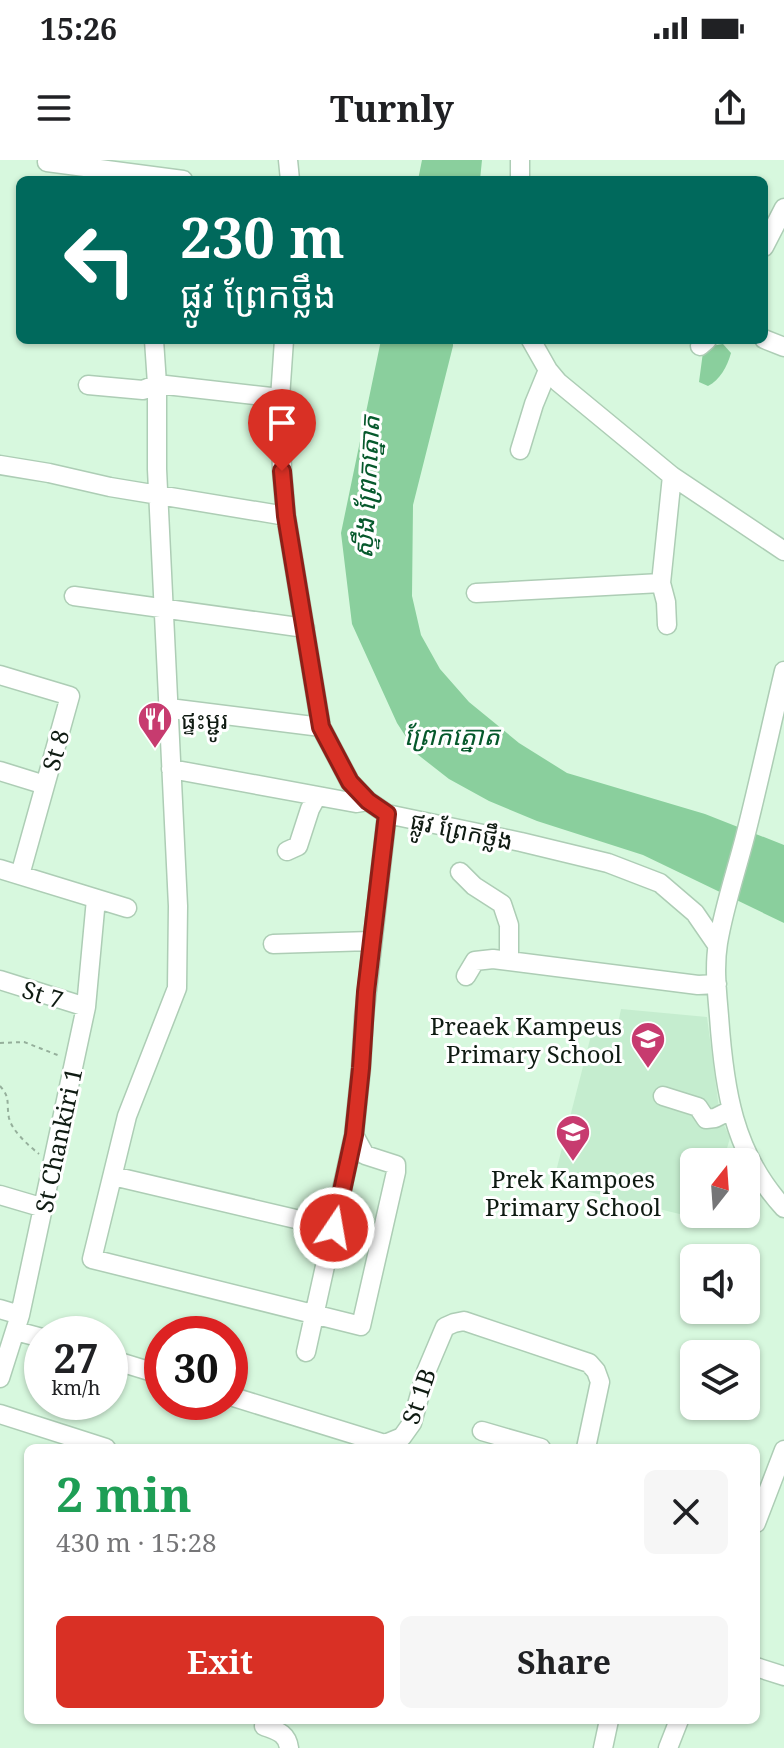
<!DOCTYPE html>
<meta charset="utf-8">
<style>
body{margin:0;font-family:"Noto Serif","Noto Sans Khmer",serif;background:#f6f6f6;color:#202124;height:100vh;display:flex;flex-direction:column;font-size:30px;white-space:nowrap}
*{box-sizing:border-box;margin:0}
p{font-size:26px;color:#757577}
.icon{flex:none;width:44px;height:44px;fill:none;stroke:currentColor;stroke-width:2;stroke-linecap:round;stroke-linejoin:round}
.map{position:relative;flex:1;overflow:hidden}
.details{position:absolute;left:24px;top:1284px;width:736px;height:280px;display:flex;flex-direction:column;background:#fff;border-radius:12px;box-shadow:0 2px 6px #0004}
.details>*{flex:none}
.guide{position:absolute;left:16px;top:16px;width:752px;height:168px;border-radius:12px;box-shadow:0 2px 6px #0004;background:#00695c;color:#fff;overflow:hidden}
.needle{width:52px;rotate:17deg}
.fabs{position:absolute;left:680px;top:988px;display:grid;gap:16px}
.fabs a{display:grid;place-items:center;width:80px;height:80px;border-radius:12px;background:#fff;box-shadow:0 2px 6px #0004;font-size:40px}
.speed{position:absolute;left:24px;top:1156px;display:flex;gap:16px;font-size:40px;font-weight:700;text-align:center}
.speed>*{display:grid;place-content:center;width:104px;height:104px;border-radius:50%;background:#fff;box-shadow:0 2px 6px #0004;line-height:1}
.speed small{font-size:20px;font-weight:400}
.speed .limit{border:12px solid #d22;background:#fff;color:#111}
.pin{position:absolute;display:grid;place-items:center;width:68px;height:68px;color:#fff;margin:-82px -34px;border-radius:50% 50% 50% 0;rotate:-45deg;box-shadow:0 0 8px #0007}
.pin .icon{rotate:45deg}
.me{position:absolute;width:88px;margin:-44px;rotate:12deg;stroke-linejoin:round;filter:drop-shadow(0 0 6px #0008)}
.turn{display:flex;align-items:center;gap:28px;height:168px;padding:0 32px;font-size:36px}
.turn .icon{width:104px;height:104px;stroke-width:2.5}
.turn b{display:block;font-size:56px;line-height:68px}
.round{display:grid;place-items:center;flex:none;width:84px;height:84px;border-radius:12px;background:#f6f6f6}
.head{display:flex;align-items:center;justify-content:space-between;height:136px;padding:0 32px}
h1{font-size:48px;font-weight:700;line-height:60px;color:#1e9e55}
.primary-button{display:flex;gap:16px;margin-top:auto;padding:16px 32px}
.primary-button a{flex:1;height:92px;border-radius:12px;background:#d93025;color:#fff;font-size:32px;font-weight:700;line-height:92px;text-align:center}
.primary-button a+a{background:#f6f6f6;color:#202124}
.status{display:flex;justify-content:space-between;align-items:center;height:56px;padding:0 40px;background:#fff;direction:ltr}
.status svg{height:22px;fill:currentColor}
header{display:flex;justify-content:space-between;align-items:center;height:104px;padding:0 32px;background:#fff;font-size:36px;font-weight:700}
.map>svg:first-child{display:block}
.built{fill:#c5edcf}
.water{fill:#8acf9d}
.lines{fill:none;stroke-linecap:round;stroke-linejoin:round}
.minor-casing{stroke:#adcdb5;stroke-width:21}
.path{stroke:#95af9b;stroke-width:2;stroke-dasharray:4 4;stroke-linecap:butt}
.minor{stroke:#fff;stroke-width:18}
.route-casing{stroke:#8d1f18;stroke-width:20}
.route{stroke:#d93025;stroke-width:14}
.labels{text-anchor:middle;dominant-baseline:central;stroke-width:6;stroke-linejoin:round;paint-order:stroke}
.poi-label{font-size:24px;fill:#0f1b12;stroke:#fff;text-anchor:start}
.street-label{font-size:24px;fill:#0f1b12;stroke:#fff}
.water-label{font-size:26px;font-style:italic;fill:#06592c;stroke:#fff}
</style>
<div class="status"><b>15:26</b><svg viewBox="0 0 49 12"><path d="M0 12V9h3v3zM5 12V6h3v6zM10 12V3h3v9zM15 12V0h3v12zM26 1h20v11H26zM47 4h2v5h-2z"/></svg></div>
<header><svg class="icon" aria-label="menu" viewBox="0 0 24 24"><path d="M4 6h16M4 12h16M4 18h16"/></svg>Turnly<svg class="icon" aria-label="share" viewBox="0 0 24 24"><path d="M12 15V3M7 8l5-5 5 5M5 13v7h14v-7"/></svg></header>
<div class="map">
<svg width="784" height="1588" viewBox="0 0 784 1588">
<rect width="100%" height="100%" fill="#d7f8de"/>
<!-- built -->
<path class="built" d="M621 849 707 857 720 956 730 978 723 1002H694V1054H710L708 1061 553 1023 595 860 618 864Z"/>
<!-- water -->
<path class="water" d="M422 0H482L480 20H418Z
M381 180H453V186L413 345 412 436 421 475 440 509 469 542 519 583 567 613 705 654 784 685V763L643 695 537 661 489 641 449 619 417 594 397 563 352 464 341 373Z
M723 184 731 193C727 207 720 220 708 226L699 222 703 192 711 186Z"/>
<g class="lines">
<!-- minor casing -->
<g class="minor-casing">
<path id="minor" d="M288 0 290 20
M47 2 183 20
M520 20V0
M764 87 784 48
M764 179 784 187
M154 180 157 224V309L178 746 177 828 127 956 92 1099 361 1166 396 1012V1005L365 995 354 975 361 908 364 857 387 654
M284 180 280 238 282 311 286 356 321 567 350 622 368 641 387 654 521 682 608 703 660 723 695 753 717 785
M531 180 548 210 558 222 672 316 784 391
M700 186 707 180
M88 225 143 230 157 224 280 238
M520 290 534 244 548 210
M0 305 49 313 110 327 286 356
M476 433 661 423
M74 436 305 468
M667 465 666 442 661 423 672 316
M784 511C771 566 759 622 745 677 736 712 724 747 718 783 714 807 717 832 719 856 724 928 733 993 784 1048
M0 515 70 536 20 715
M169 548 321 567
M171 609 356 643 368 641
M0 611 45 625
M287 691 298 686 310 649 317 636
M0 709 127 748
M460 712 474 726 502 744 509 765V801
M273 784 371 781
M466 816 475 801 493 799 698 825 717 824
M0 820 86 847
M663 936 698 947 706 959 715 958 731 950
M113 1016 334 1068
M0 1035 44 1048
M0 1149 20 1155
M16 1171 42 1178
M306 1192 354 975
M110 1199 162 1215
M0 1218 20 1155 86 847 96 739
M230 1236 385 1284 402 1277 412 1263 426 1212 445 1167 454 1163 464 1161 589 1203 596 1211 600 1222 586 1288
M0 1254 106 1288
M482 1271 541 1288
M756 1363 784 1290
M756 1507 784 1516
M264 1566C277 1571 287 1573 289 1588
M603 1588 609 1560
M668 1588 679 1560"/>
</g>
<!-- path -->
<path class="path" d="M0 883 24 882 60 896
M0 926C11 938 6 943 9 958 12 971 29 986 39 994"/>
<!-- minor -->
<use href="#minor" class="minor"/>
</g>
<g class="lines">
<!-- route casing -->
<g class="route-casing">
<path id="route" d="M282 311 286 356 321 567 350 622 368 641 387 654 366 832 361 908 354 975 334 1068"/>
</g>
<!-- route -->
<use href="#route" class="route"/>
</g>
<!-- icons -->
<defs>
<g id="restaurant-pin" transform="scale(1.8)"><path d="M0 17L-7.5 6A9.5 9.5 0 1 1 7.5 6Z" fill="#c73b6f" stroke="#fff"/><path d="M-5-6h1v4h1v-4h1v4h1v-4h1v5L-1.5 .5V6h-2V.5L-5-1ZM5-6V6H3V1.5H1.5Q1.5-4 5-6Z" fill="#fff"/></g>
<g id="school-pin" transform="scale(1.8)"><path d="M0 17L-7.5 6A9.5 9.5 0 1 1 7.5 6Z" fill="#c73b6f" stroke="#fff"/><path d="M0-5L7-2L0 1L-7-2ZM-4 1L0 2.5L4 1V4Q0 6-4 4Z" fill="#fff"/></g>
</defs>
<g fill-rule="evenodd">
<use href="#restaurant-pin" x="155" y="559"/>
<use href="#school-pin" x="648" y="879"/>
<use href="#school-pin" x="573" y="972"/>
</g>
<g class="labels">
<!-- poi labels -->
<g class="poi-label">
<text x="181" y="559">ផ្ទះម្ជូរ</text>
<text x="622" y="865" text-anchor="end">Preaek Kampeus<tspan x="622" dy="28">Primary School</tspan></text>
<text x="573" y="1018" text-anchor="middle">Prek Kampoes<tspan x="573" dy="28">Primary School</tspan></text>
</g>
<!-- street labels -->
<g class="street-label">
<text transform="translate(55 590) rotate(-74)">St 8</text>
<text transform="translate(462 670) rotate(12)">ផ្លូវ ព្រែកថ្លឹង</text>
<text transform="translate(43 834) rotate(17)">St 7</text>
<text transform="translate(58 980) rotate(-78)">St Chankiri 1</text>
<text transform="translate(418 1236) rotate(-71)">St 1B</text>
</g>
<!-- water labels -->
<g class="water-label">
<text transform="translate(366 327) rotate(-87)">ស្ទឹង ព្រែកត្នោត</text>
<text x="452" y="575">ព្រែកត្នោត</text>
</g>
</g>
</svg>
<div class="fabs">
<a><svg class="needle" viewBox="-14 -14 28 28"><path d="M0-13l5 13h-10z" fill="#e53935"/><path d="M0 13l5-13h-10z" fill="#757577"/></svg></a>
<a><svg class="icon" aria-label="sound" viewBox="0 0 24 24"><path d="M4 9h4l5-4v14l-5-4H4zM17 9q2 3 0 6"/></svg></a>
<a><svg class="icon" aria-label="layers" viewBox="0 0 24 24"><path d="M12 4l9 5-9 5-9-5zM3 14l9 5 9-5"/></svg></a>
</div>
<div class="speed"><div>27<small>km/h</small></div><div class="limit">30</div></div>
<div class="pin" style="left:282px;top:311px;background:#d93025"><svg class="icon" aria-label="arrive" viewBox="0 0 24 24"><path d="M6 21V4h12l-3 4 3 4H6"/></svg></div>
<svg class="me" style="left:334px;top:1068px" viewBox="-20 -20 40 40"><circle r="17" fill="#d93025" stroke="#fff" stroke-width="3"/><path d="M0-11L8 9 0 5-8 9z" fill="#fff"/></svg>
<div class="guide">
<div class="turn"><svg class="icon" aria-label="left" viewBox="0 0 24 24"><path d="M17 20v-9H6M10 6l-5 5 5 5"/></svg><div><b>230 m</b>ផ្លូវ ព្រែកថ្លឹង</div></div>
</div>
<section class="details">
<div class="head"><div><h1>2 min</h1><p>430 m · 15:28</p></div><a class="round"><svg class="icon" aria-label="close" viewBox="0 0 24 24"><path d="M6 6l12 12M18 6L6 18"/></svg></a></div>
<div class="primary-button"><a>Exit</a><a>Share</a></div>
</section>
</div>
